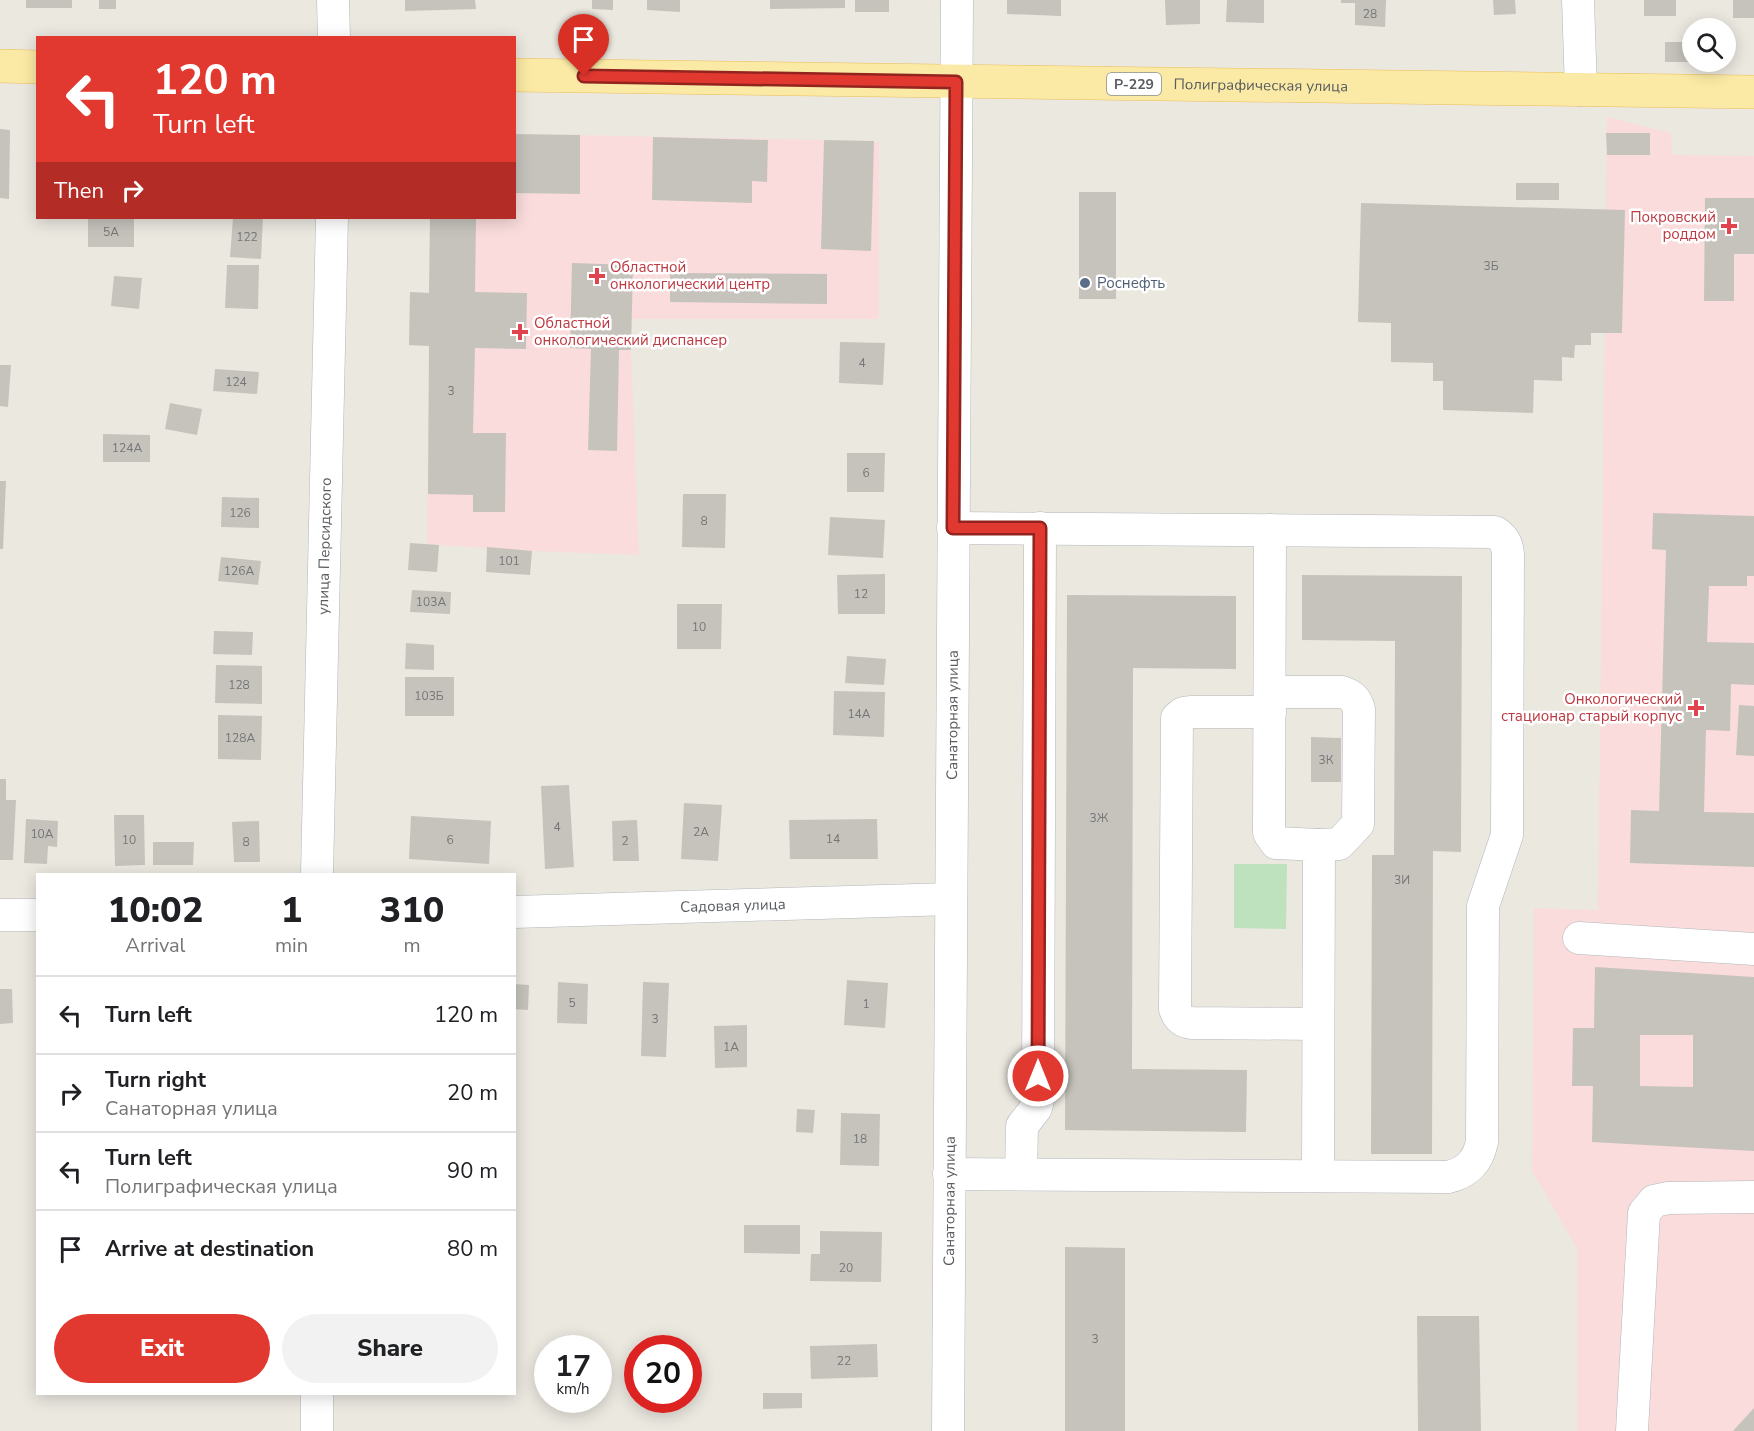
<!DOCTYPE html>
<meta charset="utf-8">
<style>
body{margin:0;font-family:"Nunito Sans",sans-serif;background:#f2f2f2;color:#202124;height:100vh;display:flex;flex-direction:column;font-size:22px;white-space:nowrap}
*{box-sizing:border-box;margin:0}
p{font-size:20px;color:#757577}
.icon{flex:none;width:33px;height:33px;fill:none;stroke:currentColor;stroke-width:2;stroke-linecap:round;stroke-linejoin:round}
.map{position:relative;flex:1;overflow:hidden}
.panel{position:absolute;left:36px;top:873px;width:480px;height:522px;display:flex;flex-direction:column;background:#fff;border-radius:0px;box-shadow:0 3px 15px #0003}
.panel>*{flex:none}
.top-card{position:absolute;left:36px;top:36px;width:480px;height:183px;border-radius:0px;box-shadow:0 3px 15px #0003;background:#e13830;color:#fff;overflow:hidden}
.controls{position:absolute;left:1682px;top:18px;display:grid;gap:12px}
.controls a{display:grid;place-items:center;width:54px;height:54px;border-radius:50%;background:#fff;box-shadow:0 3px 15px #0003;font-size:30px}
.speed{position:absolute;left:534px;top:1335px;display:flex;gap:12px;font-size:30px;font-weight:700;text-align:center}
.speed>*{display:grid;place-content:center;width:78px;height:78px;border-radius:50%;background:#fff;box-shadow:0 3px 15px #0003;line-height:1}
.speed small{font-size:15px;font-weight:400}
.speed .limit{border:9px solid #d22;background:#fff;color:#111}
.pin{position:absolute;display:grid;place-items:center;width:51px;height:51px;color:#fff;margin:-62px -26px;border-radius:50% 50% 50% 0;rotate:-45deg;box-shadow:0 0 6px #0007}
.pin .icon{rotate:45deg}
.me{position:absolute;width:66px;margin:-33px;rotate:0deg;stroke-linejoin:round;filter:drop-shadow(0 0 4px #0008)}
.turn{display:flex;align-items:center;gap:21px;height:126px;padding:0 18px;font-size:27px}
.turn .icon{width:78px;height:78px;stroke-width:2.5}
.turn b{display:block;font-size:42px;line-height:51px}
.then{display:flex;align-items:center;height:57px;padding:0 18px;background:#0003;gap:12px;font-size:22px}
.eta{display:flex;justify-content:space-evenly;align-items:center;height:102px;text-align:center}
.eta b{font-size:36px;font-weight:800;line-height:42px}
.cta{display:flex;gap:12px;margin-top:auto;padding:12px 18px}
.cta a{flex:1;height:69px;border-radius:36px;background:#e13830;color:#fff;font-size:24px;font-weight:800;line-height:69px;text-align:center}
.cta a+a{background:#f2f2f2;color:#202124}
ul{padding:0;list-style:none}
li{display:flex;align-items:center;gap:18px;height:78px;padding:0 18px;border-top:2px solid #e0e0e0}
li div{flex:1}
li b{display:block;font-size:22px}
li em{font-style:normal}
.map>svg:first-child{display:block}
.medical{fill:#f9dcdb}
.green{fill:#bee2bd}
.building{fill:#c6c3bd;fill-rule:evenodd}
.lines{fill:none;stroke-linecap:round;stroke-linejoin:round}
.minor-casing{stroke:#b3b6ba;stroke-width:33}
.major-casing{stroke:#eabd5a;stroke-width:34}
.minor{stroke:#fff;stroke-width:32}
.major{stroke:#fbeaa5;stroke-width:33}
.route-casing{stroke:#92241f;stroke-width:15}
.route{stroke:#e13830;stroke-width:10}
.health-dot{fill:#e0444e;stroke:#fff;stroke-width:2}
.service-dot{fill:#5c6f8a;stroke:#fff;stroke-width:2}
.labels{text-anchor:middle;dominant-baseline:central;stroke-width:5;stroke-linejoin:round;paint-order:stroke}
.number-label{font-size:12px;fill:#747677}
.shield{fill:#fff;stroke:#8b8d90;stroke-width:1.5}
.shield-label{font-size:14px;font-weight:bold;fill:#595c60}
.street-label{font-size:15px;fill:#595c60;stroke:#fff}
.health-label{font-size:15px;fill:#be3a42;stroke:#fff;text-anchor:end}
.service-label{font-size:15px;fill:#4e5e75;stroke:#fff;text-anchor:start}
</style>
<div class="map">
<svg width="1754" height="1431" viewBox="0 0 1754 1431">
<rect width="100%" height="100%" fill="#ebe8e0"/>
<!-- medical -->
<path class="medical" d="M1607 117 1671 133 1672 155 1754 156V1431H1577V1248L1532 1171 1534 908 1598 910Z
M515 134 824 140 879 143V319H632L631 350 639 555 532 551 427 544 429 346 409 345 410 292 429 293 430 218H514Z"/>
<!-- green -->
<path class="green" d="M1234 864H1287L1286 929 1234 928Z"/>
<!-- building -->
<path class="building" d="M26 0H72V8H26Z
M99 0H116V9H99Z
M405 0H475L476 9 405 11Z
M592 0H613V10L592 9Z
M647 0H680V12L647 10Z
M770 0H845V8L770 9Z
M855 0H889V12H855Z
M1007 0H1061V16L1007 14Z
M1165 0H1200V24L1166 25Z
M1227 0H1264V23L1226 22Z
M1341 0H1386L1385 27 1355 25V3H1341Z
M1493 0H1515L1516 14 1494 15Z
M1644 0H1676V16H1644Z
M1733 0H1754V18H1733Z
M1665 42H1692V62H1665Z
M0 129 10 130 9 199 0 198Z
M1606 133H1650V155H1607Z
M514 134 580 135V194L514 193Z
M653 137 768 140 767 182 752 181V203L652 200Z
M824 140 874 141 871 251 821 249Z
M1516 183H1559V200H1516Z
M1079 192H1116V299H1079Z
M1705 198H1754V254H1734V301H1704Z
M1361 203 1625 210 1622 333H1591V345H1575L1574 358 1562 357V381L1534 380 1533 413 1443 410V381H1433V363L1391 362V323L1358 322Z
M88 218H134V247H88Z
M233 218H263L261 259 230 257Z
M430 218H476L475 292 527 293 526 349 475 348 473 433H506L505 512H473V495L428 494 429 346 409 345 410 292 429 293Z
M572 263 633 265 631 350H619L617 451 588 450 591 349 570 348Z
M227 265H259L258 309 225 308Z
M670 273 827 274V304L670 302Z
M114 276 142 278 139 309 111 306Z
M840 342 885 343 883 385 839 383Z
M0 365H11L8 407 0 406Z
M215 369 259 372 257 394 213 391Z
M170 403 202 409 197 435 165 429Z
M103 434 150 435V462H103Z
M847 453H885L884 492H847Z
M0 481H6L3 549H0Z
M683 494H726L725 548 682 547Z
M222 497 259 498V528L221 527Z
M1653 513 1754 516V576H1747V586H1709L1707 642 1754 643V685L1731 684 1730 731 1706 730 1704 812 1754 813V867L1630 863 1631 810 1659 811 1666 550 1652 549Z
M830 517 885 520 883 558 828 555Z
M410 543 439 545 437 572 408 570Z
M487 547 532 551 530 575 486 572Z
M221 557 261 561 258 585 218 581Z
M885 574V614H838L837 575Z
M1302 575 1462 576 1461 852 1433 851 1432 1154H1371L1372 855H1394L1395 641 1302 640Z
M412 590 451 592 450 614 410 612Z
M1067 595 1236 596V669L1133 668 1132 1069 1247 1070 1246 1132 1065 1130Z
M677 604H722L721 649H677Z
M214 631 253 632 252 655 213 654Z
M406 643 434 645V670L405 669Z
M847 656 886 659 884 685 845 683Z
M216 665 262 666V704L215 703Z
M405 677H454V716H405Z
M834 691 885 692 884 737 833 735Z
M1739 705 1754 706V756L1736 755Z
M218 715 262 716 261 760 218 759Z
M1311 737 1341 738V782H1311Z
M0 779H6V800H16L13 860H0Z
M569 785 574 867 545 869 541 786Z
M684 803 722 805 718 861 681 859Z
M114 815H144L145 865 115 866Z
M411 816 491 821 489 864 409 859Z
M26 819 58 821 57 847 48 846 47 864 24 863Z
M877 819 878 859H790L789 820Z
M637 820 639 861H613L612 821Z
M259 821 260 862H234L232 822Z
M153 842H194L193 865H153Z
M1595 967 1754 977V1151L1592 1142 1593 1086H1572L1573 1028H1594ZM1640 1035H1693V1087L1640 1086Z
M847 980 888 983 885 1028 844 1025Z
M558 982 588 984 587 1024 557 1023Z
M643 982 669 983 666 1057 641 1056Z
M514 984 529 985 528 1010 514 1009Z
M0 989H12L13 1023 0 1024Z
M747 1025V1067L715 1068 714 1026Z
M797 1109 815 1110 813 1133 796 1132Z
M841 1113 880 1114 879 1166 840 1165Z
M744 1225H800V1254L744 1253Z
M820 1231 882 1232 881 1282 810 1281 811 1254H820Z
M1065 1247 1125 1248V1431H1065Z
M1417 1316H1479L1481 1431H1418Z
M877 1344 878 1377 811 1379 810 1346Z
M763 1393H802V1408L763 1409Z
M1754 1408V1431H1733Z"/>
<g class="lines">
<!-- minor casing -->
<g class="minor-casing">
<g id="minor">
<path d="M333 0 334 38"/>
<path d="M1578 0 1581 90"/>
<path d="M1270 530 1269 833 1276 843 1319 845 1318 1176"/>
<path d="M1270 692H1342C1352 695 1356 699 1359 709L1358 824 1339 844 1319 845"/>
<path d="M1270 712H1190L1183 713 1177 718 1175 1009C1178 1018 1182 1022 1192 1023L1318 1024"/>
<path id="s1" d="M317 874 332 218"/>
<path id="s2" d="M514 912 951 899"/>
<path d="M0 915H38"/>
<path d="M1579 938 1754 949"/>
<path d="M949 1174 1448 1177C1467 1173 1478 1161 1482 1142L1483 906 1507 835 1508 554C1507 543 1504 538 1495 532L953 528"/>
<path d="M1021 1174 1022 1126 1036 1108 1038 1100 1040 528"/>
<path d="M317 1394V1431"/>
<path id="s3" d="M948 1431 957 0"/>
<path d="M1632 1431 1644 1213 1654 1201 1668 1198 1754 1197"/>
</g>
</g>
<!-- major casing -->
<g class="major-casing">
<g id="major">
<path d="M0 66 38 67"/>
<path id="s4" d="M514 75 1754 92"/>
</g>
</g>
<!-- minor -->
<use href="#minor" class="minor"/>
<!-- major -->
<use href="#major" class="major"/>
</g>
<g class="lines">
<!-- route casing -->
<g class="route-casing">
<path id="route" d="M584 76 956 82 953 528H1040L1038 1076"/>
</g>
<!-- route -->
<use href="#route" class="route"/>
</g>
<!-- markers -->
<g class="health-dot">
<path d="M1726 217h6v6h6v6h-6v6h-6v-6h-6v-6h6z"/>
<path d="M594 267h6v6h6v6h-6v6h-6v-6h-6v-6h6z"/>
<path d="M517 323h6v6h6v6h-6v6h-6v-6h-6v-6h6z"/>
<path d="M1693 699h6v6h6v6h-6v6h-6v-6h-6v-6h6z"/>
</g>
<circle class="service-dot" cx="1085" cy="283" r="6"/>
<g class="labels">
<!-- number labels -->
<g class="number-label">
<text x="1370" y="14">28</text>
<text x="111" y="232">5А</text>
<text x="247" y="237">122</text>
<text x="1491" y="266">3Б</text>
<text x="862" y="363">4</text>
<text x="236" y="382">124</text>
<text x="451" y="391">3</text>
<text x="127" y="448">124А</text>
<text x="866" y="473">6</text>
<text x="240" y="513">126</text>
<text x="704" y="521">8</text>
<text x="509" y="561">101</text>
<text x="239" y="571">126А</text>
<text x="861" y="594">12</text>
<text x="431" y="602">103А</text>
<text x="699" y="627">10</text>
<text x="239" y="685">128</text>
<text x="429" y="696">103Б</text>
<text x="859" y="714">14А</text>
<text x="240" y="738">128А</text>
<text x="1326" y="760">3К</text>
<text x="1099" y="818">3Ж</text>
<text x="557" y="827">4</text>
<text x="701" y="832">2А</text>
<text x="42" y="834">10А</text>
<text x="833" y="839">14</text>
<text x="129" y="840">10</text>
<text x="450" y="840">6</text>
<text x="625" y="841">2</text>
<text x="246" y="842">8</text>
<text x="1402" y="880">3И</text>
<text x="572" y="1003">5</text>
<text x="866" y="1004">1</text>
<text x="655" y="1019">3</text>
<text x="731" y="1047">1А</text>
<text x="860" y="1139">18</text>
<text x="846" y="1268">20</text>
<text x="1095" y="1339">3</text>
<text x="844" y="1361">22</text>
</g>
<!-- shield labels -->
<rect class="shield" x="1107" y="73" width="54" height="22" rx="4.5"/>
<g class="shield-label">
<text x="1134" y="84">Р-229</text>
</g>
<!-- street labels -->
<g class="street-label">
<text stroke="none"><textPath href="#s4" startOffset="747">Полиграфическая улица</textPath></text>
<text stroke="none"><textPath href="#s1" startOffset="328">улица Персидского</textPath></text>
<text stroke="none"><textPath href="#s3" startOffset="716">Санаторная улица</textPath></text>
<text stroke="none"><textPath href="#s2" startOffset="219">Садовая улица</textPath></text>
<text stroke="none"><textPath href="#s3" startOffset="230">Санаторная улица</textPath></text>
</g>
<!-- health labels -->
<g class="health-label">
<text x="1716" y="217">Покровский<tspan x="1716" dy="17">роддом</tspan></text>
<text x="610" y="267" text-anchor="start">Областной<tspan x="610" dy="17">онкологический центр</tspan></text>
<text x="534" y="323" text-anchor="start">Областной<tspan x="534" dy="17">онкологический диспансер</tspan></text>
<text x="1682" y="699">Онкологический<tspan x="1682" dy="17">стационар старый корпус</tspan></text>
</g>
<!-- service labels -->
<g class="service-label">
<text x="1097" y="283">Роснефть</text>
</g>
</g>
</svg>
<div class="controls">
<a><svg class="icon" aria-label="search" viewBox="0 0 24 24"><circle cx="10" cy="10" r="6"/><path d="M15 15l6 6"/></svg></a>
</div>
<div class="speed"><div>17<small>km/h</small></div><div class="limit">20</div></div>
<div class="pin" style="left:584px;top:76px;background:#d93025"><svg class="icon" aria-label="arrive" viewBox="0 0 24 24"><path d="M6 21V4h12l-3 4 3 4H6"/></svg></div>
<svg class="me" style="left:1038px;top:1076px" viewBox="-20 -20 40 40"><circle r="17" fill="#e13830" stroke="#fff" stroke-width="3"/><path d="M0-11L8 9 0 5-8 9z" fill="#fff"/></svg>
<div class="top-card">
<div class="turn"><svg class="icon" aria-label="left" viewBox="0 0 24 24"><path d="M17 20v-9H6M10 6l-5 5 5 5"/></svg><div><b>120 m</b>Turn left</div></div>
<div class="then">Then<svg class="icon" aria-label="right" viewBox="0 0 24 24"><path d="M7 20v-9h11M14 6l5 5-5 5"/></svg></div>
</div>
<section class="panel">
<div class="eta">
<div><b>10:02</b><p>Arrival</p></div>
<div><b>1</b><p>min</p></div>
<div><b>310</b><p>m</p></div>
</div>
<ul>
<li><svg class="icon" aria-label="left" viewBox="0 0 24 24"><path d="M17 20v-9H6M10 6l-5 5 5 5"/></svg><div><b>Turn left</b></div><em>120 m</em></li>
<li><svg class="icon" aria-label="right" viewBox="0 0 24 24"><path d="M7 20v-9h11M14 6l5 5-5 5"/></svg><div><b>Turn right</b><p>Санаторная улица</p></div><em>20 m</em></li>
<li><svg class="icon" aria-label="left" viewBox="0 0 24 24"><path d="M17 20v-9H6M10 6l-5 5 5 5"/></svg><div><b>Turn left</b><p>Полиграфическая улица</p></div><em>90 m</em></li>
<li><svg class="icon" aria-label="arrive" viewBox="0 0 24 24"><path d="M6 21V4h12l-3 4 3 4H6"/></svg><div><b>Arrive at destination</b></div><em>80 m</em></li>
</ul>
<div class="cta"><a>Exit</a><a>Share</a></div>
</section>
</div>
